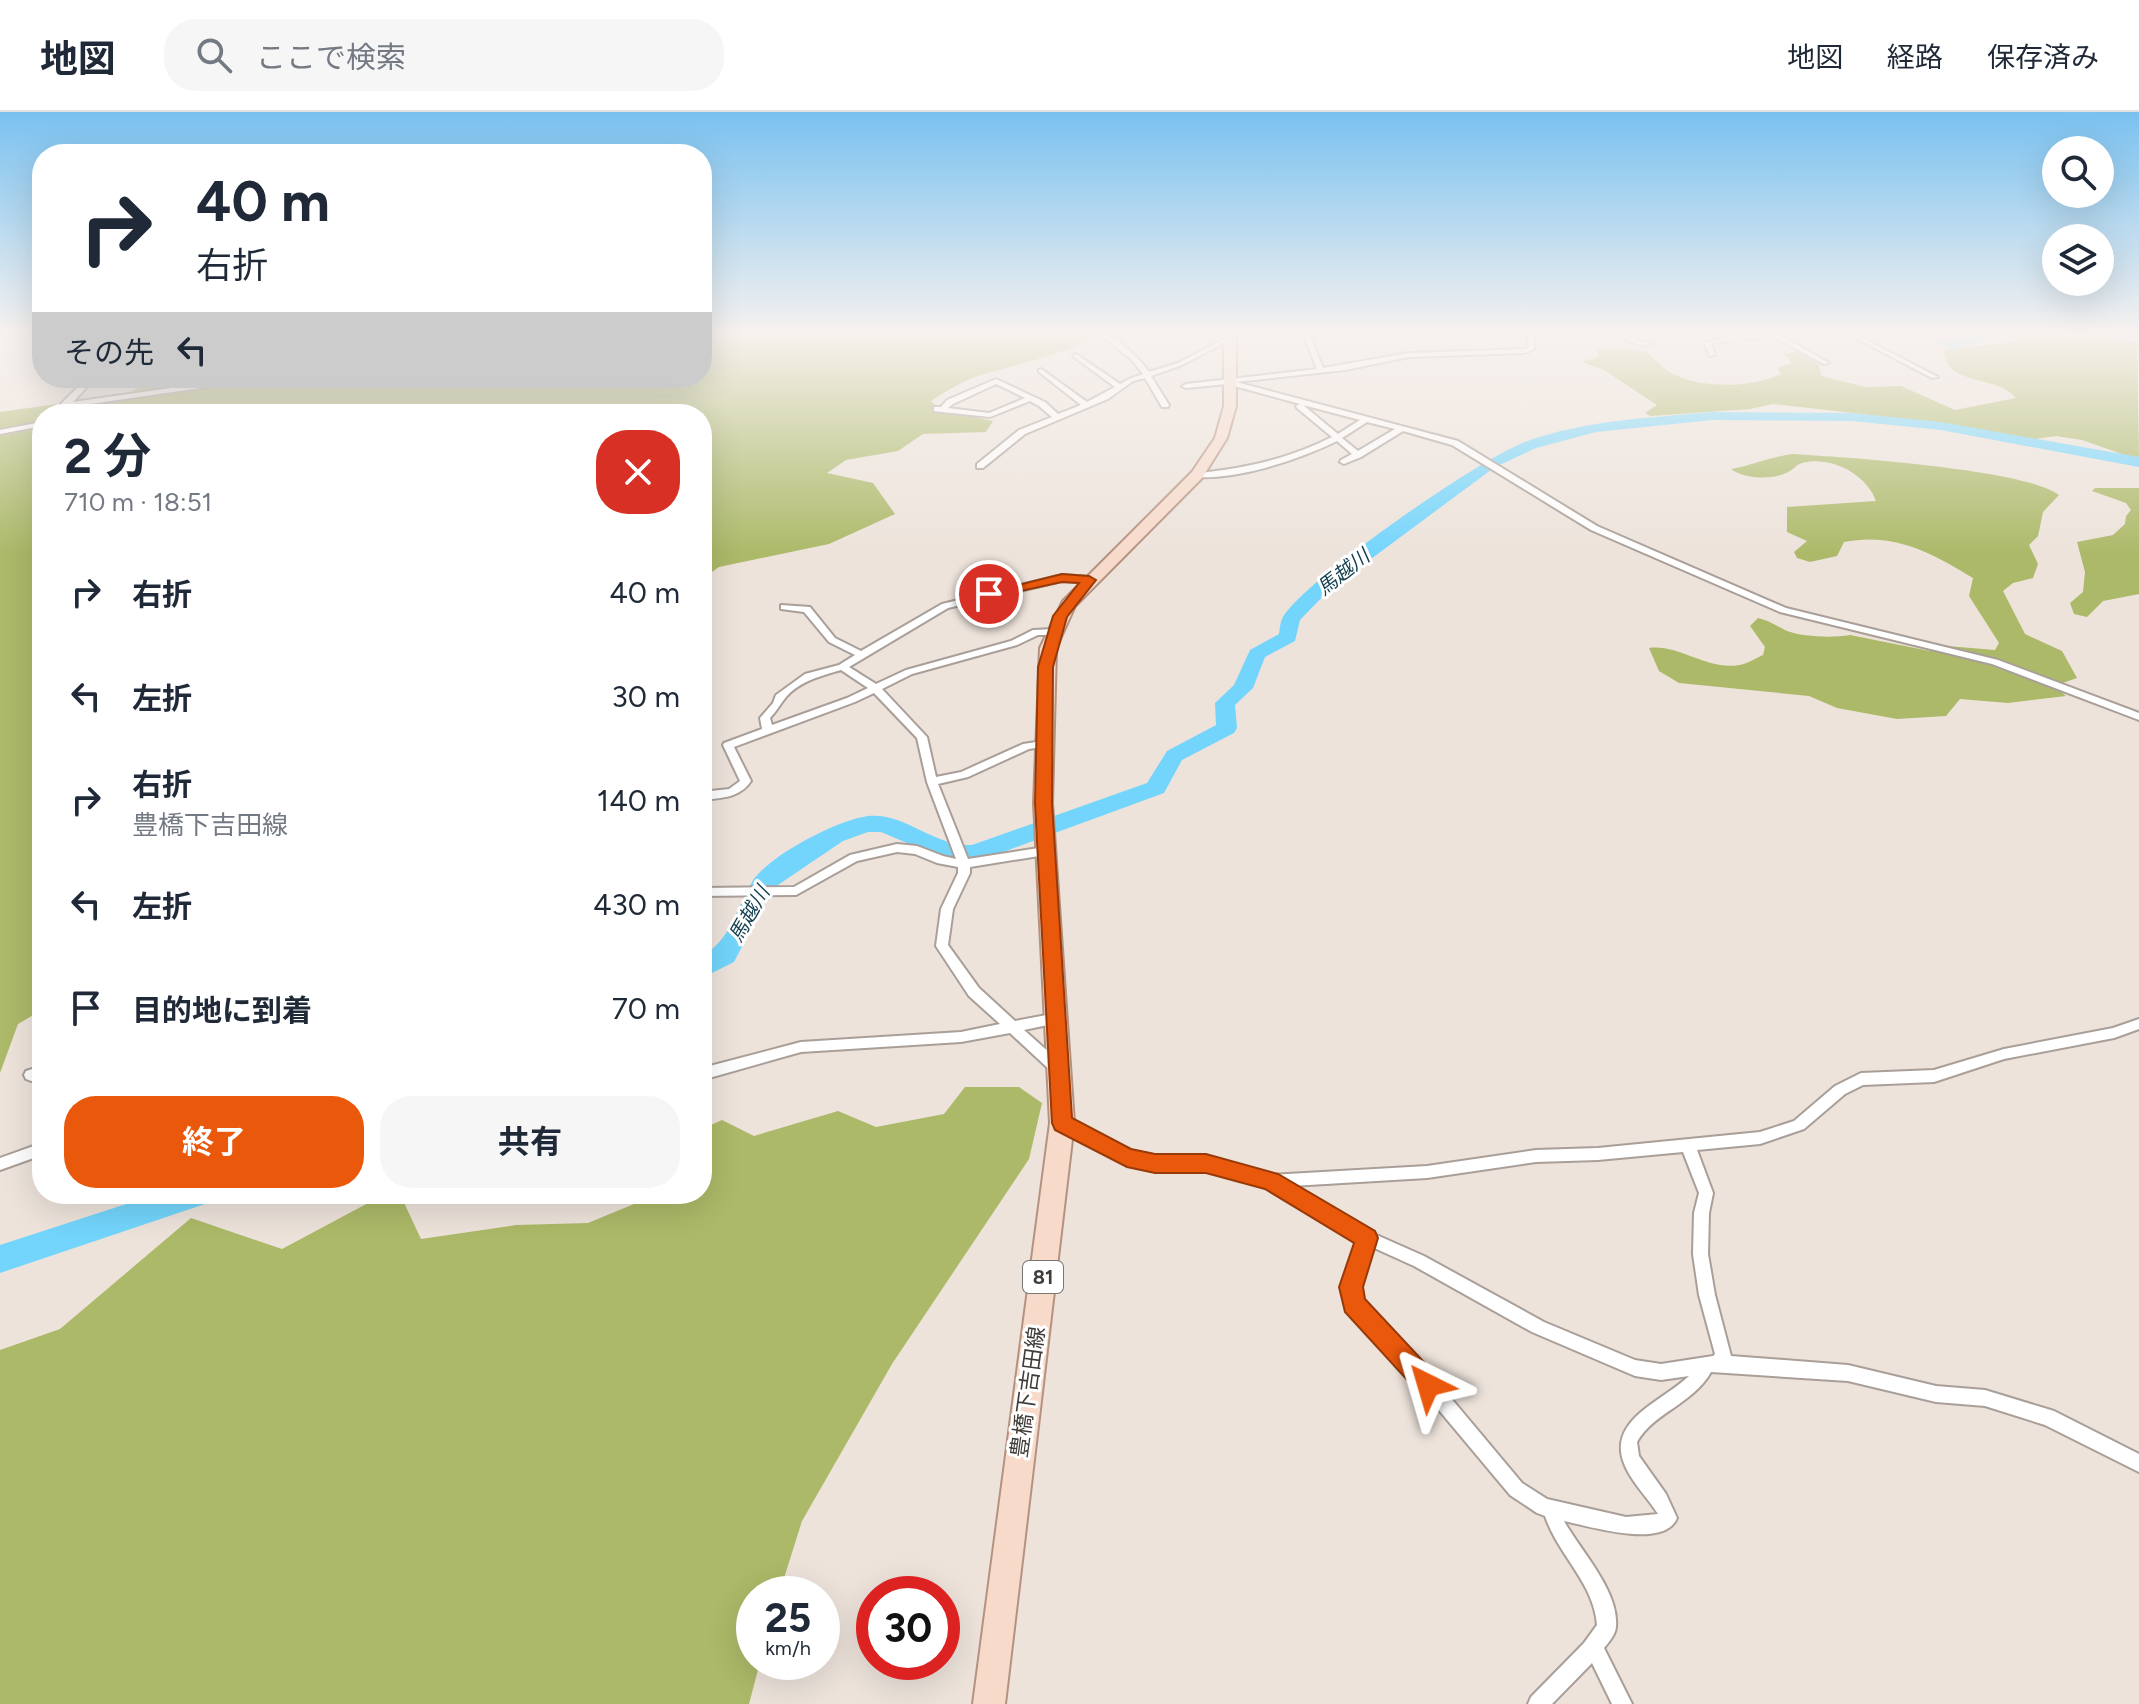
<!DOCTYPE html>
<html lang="ja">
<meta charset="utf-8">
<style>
body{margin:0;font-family:Figtree,"Noto Sans JP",sans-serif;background:#f6f6f7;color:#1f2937;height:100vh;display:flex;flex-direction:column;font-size:30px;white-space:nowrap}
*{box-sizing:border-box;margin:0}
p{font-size:26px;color:#747a83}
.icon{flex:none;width:44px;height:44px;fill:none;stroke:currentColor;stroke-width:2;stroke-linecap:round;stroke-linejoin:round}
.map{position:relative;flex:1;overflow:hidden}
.side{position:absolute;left:32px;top:292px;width:680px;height:800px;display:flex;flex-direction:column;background:#fff;border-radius:32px;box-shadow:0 8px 32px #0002}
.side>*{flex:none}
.hud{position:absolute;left:32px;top:32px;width:680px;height:244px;border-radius:32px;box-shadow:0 8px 32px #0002;background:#fff;color:#1f2937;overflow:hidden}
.buttons{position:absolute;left:2042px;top:24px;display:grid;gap:16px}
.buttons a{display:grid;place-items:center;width:72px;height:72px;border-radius:50%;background:#fff;box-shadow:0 8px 32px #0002;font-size:40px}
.speed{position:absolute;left:736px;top:1464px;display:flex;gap:16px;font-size:40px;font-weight:700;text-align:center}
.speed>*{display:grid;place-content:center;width:104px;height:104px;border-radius:50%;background:#fff;box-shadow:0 8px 32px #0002;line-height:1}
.speed small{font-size:20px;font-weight:400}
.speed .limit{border:12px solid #d22;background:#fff;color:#111}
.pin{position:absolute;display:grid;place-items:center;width:68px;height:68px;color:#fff;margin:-34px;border:4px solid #fff;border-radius:50%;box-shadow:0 2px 8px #0007}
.me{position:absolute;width:88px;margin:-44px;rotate:320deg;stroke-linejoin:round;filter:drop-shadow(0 0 6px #0008)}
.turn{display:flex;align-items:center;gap:28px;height:168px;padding:0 32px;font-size:36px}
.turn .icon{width:104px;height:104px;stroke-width:2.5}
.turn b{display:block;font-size:56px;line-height:68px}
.then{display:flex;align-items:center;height:76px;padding:0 32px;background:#0003;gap:16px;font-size:30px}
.round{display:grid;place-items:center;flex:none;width:84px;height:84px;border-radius:32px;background:#f6f6f7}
.summary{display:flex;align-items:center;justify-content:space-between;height:136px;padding:0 32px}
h1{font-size:48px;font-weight:700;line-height:60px}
.action{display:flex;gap:16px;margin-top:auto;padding:16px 32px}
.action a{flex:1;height:92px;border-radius:32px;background:#ea580c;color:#fff;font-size:32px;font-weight:700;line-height:92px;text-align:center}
.action a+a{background:#f6f6f7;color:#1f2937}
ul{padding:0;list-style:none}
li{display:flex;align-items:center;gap:24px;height:104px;padding:0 32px}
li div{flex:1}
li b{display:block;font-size:30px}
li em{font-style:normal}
header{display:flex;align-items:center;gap:48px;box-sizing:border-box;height:112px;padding:0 40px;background:#fff;border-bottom:2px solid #e0e1e3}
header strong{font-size:38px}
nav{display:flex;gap:44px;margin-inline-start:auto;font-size:28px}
.search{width:560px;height:72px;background:#f6f6f7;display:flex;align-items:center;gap:20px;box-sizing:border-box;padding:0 28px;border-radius:32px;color:#747a83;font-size:30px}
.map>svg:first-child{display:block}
.forest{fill:#acb968}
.water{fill:#73d5fc}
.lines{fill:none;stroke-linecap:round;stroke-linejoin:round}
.canal{fill:#73d5fc;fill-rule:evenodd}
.river{fill:#73d5fc;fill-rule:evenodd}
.street-casing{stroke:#a99f98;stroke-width:4}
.primary-casing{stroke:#b59280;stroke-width:4}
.street{fill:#fff;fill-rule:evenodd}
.primary{fill:#f8daca;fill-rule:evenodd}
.route{fill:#ea580c;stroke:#983908;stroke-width:2}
.labels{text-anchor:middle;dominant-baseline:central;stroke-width:6;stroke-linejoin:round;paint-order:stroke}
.far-water-label{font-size:20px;font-style:italic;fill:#133f4f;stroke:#fff}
.shield{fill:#fff;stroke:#797674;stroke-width:2}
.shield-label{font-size:20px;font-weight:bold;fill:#403c39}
.street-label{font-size:22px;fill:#403c39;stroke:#fff}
</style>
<header>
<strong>地図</strong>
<div class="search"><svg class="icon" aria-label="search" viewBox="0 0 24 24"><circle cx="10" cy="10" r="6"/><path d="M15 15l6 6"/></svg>ここで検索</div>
<nav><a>地図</a><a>経路</a><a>保存済み</a></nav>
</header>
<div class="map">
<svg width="2139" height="1592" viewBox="0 0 2139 1592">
<rect width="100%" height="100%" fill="#ede3db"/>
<!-- forest -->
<path class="forest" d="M702 220H1097C1084 239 1000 256 975 265 960 271 944 280 931 289L942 299 993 309 986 320 923 322 898 339 846 348 827 361 873 371 895 402 829 432 719 455 702 467V302H77L90 294 126 285 135 277 170 270 176 278 269 266H347L351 270 376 266H702Z
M2004 220H2124L2137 225 2139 348 2082 328 2056 324 2029 328 1923 309 1773 292 1750 297 1650 304 1645 301 1657 293 1604 258 1582 250 1599 244 1597 238C1611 238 1628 236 1641 239 1655 243 1659 255 1671 261 1701 277 1751 276 1781 262L1777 256 1792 251 1784 242 1798 240 1819 253 1821 264 1866 275 1901 274 1955 298 2016 286C1998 263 1944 274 1944 238L2019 229Z
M57 292 51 302H42V309L0 319V300Z
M42 316V898L18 912 0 961V324Z
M1792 342C1843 345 2025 357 2059 383L2043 400 2038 424 2029 433 2038 452 2033 466 2013 471 2003 479 2025 522 2062 539 2077 566 2054 574 2066 584 2008 591 1960 587 1946 604 1897 607 1837 596 1809 584 1679 571 1659 559 1649 536C1679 532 1708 559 1739 553 1747 552 1756 546 1763 543L1765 535 1750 514 1758 506C1771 509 1776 514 1787 519 1803 525 1833 526 1850 523L1930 539 1935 533 1995 538 1999 531 1969 484 1973 466C1931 440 1893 420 1844 430L1837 444 1810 450 1797 446 1794 440 1807 429 1787 420V395L1876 389C1867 362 1830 343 1802 351 1797 352 1792 359 1786 361 1772 368 1744 367 1731 357 1753 353 1770 345 1792 342Z
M2095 376H2139V482L2103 489 2087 505 2074 502 2070 491 2083 480 2085 460 2077 430 2113 423 2125 412 2126 404 2131 398 2126 391 2092 379Z
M965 975H1019L1042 991 1029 1047 892 1252 802 1409 779 1482H754V1550H760L749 1592H0V1238L60 1217 191 1106 282 1137 385 1082H400L421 1127 516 1113 588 1111 651 1085 650 1082H702V1017L722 1008 754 1024 838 999 876 1015 944 1002Z"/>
<!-- water -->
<path class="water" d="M1968 220 2006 222 1952 238 1928 228 1953 230 1970 225Z"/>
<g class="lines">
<!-- canal -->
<path class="canal" d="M2130 220H2139V223L2131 222Z"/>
<!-- river -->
<path class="river" d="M1712 300 1852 301 1941 310 2139 345V355L1941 318 1852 309 1712 308 1596 320 1536 336 1495 355 1329 478 1300 508 1295 529 1265 545 1253 576 1235 593 1237 616 1234 621 1182 648 1164 681 984 747 947 748 881 720H868L843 729 772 777 734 850 702 866V844C731 828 736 797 752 770 768 744 837 708 868 704 905 700 934 735 972 733L1147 671 1167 639 1216 613 1215 591 1234 573 1250 538 1279 522C1280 516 1280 510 1283 505 1307 466 1481 346 1525 330 1585 308 1649 306 1712 300Z
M157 1082H213L208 1091 0 1161V1133Z"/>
<!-- street casing -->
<g class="street-casing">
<path id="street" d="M1097 220C1112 219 1140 247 1149 260L1178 251 1228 225 1233 226 1182 253 1151 264 1169 293 1168 295H1162L1145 266 1133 269 1108 287 1025 322 983 356H977V352L1019 318 1052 305 1039 294 1030 289 990 305 942 300 934 299V295H941L947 288 996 267 1045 290 1058 302 1081 293 1039 260V258L1041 257 1087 290 1115 275 1074 245 1073 244 1076 242 1120 272 1129 267 1143 262 1132 248ZM996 272 1025 286 989 301 948 296 953 292Z
M1302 220H1308L1323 256 1409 241 1524 237 1528 236V220H1534V237L1525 241 1409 245 1345 258 1236 270 1458 329 1597 414 1786 496 1998 548 2139 601V608L1992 552 1780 500 1591 418 1452 333 1403 319 1361 345 1344 352 1340 350 1341 348 1352 342 1337 329C1298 348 1238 368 1194 365L1193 363 1197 361C1243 357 1291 346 1332 325L1297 296 1296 294 1300 292 1227 272 1186 276 1182 274 1186 272 1317 257ZM1303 293 1360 308 1338 322ZM1367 310 1395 317 1358 339 1342 326Z
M1614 220H1622L1640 229 1654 232C1640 237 1626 228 1614 220Z
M1724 220H1735L1751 223 1806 220 1803 222 1782 224 1829 251 1824 252 1774 225 1751 227 1743 225 1711 232 1715 243 1710 244 1704 231 1734 223Z
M1844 220H1851L1938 265 1932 266Z
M2105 220H2114L2139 228V232Z
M87 266H95L73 290 241 266H260L256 268 69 295 63 302H55L61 292Z
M42 310V314L0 322V318Z
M1062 463 1089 465 1093 468 1089 471 1062 469 948 496 849 555 876 572 906 558 1011 529 1033 518 1054 517 1059 520 1054 523H1038L1017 533 912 562 882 577 927 625 936 665 961 660 1023 632 1043 629 1048 632 1047 634 1029 637 968 665 938 672 968 747 1045 735 1051 739 1045 743 970 755V761L953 797 948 833 979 876 1015 909 1057 901 1062 902 1064 906 1062 910 1024 918 1061 951 1063 955 1061 959 1056 961 1051 959 1010 921 961 930 801 940 702 968V956L801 930 961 920 1000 912 969 884 936 834 941 797 958 761V755L937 751 915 742 897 740 857 749 796 783 702 784V776L794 775 850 743 897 732 917 734 943 744 956 747 927 670 917 626 874 581 855 590 734 635 751 669C740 686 721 686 702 688V680L729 677 740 669 723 633 724 631 762 617 760 606 773 591 776 583 805 562 839 553 855 543 829 530 804 500 781 497V493L810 495 835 526 861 539 942 492ZM841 558 868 576 847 586 772 613 770 606C776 600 781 591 786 585 800 569 821 564 841 558Z
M2139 907V917L2114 926 2004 947 1934 970 1863 973 1845 982 1804 1017 1760 1032 1697 1038 1713 1081 1709 1101 1708 1142 1715 1183 1731 1244 1848 1253 1936 1274 1985 1278 2054 1299 2139 1342V1360L2045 1313 1985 1294 1936 1290 1848 1269 1711 1260C1693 1292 1653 1301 1637 1330L1639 1344 1666 1382 1677 1406C1664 1438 1589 1414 1564 1409 1580 1438 1619 1479 1616 1514 1616 1522 1609 1530 1604 1536L1632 1592H1612L1592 1551 1552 1592H1528L1531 1585 1584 1531 1597 1513C1594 1471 1558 1443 1545 1404L1537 1401 1510 1383 1402 1254 1347 1197 1343 1175 1358 1129 1266 1075 1206 1058H1155L1127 1052 1057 1015 1055 1011 1057 1007 1062 1005 1067 1007 1130 1040 1155 1046H1206L1270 1063 1427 1054 1536 1038 1598 1036 1760 1020 1794 1009 1835 974 1861 961 1934 958 2004 937 2113 916ZM1683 1040 1699 1081 1694 1101 1693 1142 1699 1183 1715 1242 1713 1244 1661 1252 1635 1248 1544 1210 1424 1144 1372 1121 1292 1074 1427 1066 1536 1050 1598 1048ZM1372 1135 1414 1154 1532 1220 1635 1264 1661 1268 1689 1264C1662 1290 1603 1309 1626 1356 1634 1373 1648 1386 1658 1402L1626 1405 1547 1387 1522 1371 1414 1242 1360 1189 1359 1175Z
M42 954V966L31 969 26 967 24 963 26 959Z
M42 1031V1043L0 1058V1046Z"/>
</g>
<!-- primary casing -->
<g class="primary-casing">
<path id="primary" d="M1224 220H1236V294L1227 326 1202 366 1075 494 1056 536 1052 691 1074 1011 1005 1592H973L1050 1011 1034 691 1040 536 1063 489 1192 360 1215 326 1224 294Z"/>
</g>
<!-- street -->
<use href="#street" class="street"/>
<!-- primary -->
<use href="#primary" class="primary"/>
</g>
<!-- sky -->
<linearGradient id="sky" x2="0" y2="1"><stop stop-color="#79c1f0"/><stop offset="0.5" stop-color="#f7f2ef"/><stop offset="1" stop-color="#f7f2ef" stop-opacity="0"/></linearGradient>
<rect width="2139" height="443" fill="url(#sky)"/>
<!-- route -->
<path class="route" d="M1062 462 1089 464 1096 468 1067 505 1053 555 1052 691 1072 1006 1131 1037 1155 1042H1206L1278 1062 1375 1119 1378 1126 1363 1175 1365 1187 1437 1264 1441 1273 1437 1282 1428 1285 1420 1282 1345 1200 1339 1175 1354 1131 1265 1077 1206 1061H1155L1127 1055 1055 1018 1052 1011 1035 691 1038 555 1053 504 1079 471 1062 470 989 486 982 482Z"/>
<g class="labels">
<!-- far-water labels -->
<g class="far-water-label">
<text transform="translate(1343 460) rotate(-38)">馬越川</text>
<text transform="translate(749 802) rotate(-60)">馬越川</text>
</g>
<!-- shield labels -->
<rect class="shield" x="1023" y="1149" width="40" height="32" rx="6"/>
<g class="shield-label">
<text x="1043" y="1165">81</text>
</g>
<!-- street labels -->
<g class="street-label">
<text transform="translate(1028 1280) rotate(-82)">豊橋下吉田線</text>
</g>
</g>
</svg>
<div class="buttons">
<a><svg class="icon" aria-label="search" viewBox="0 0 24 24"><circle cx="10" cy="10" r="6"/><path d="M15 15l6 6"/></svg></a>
<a><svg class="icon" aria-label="layers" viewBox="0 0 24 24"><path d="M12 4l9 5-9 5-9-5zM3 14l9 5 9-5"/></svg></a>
</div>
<div class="speed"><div>25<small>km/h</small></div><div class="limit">30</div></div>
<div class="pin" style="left:989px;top:482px;background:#d93025"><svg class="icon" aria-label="arrive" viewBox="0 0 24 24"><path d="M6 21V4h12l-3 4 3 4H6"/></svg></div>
<svg class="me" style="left:1428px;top:1273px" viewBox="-20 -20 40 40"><path d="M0-17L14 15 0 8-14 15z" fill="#ea580c" stroke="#fff" stroke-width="4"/></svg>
<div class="hud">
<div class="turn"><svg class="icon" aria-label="right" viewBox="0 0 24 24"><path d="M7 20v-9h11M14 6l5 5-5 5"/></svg><div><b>40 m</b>右折</div></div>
<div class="then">その先<svg class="icon" aria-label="left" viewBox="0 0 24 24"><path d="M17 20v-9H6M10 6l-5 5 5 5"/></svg></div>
</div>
<section class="side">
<div class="summary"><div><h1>2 分</h1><p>710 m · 18:51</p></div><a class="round" style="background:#d93025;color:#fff"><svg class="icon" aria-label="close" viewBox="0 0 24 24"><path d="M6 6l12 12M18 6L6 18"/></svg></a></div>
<ul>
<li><svg class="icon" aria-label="right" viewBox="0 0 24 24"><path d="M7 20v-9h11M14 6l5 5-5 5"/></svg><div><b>右折</b></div><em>40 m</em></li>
<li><svg class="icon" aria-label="left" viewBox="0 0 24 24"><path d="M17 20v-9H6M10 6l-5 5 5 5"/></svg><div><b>左折</b></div><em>30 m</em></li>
<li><svg class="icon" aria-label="right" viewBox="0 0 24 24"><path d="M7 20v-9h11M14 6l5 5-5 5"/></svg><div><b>右折</b><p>豊橋下吉田線</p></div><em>140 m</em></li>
<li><svg class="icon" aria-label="left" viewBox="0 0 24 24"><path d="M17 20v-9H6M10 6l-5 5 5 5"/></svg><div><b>左折</b></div><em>430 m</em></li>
<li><svg class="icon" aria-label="arrive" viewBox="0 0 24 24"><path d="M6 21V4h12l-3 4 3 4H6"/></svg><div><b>目的地に到着</b></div><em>70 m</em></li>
</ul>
<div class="action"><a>終了</a><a>共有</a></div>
</section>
</div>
